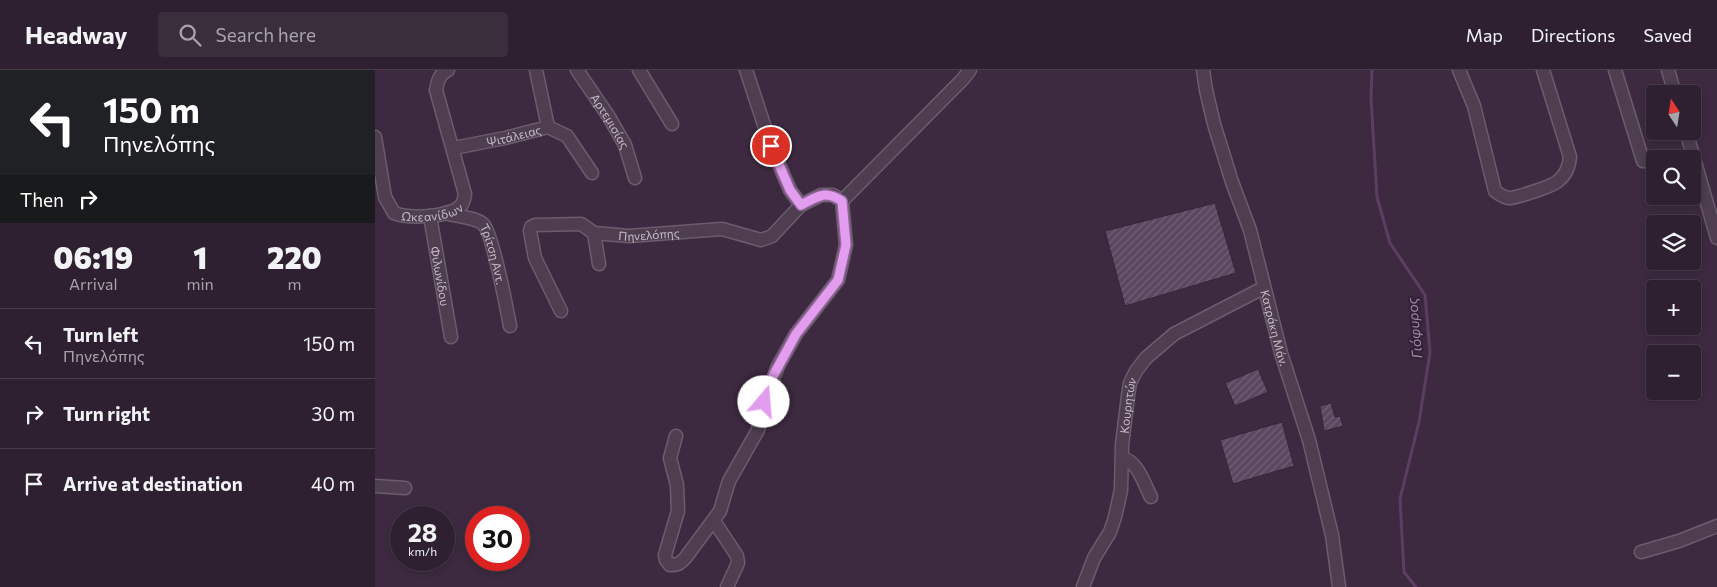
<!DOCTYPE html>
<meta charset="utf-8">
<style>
body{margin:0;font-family:Commissioner,sans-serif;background:#3a2d3c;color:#f1f3f6;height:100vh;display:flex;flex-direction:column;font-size:19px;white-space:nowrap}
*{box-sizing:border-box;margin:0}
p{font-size:16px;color:#a7a3ab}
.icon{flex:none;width:28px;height:28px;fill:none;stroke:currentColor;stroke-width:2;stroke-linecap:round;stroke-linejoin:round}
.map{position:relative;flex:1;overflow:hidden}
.sheet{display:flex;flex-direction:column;background:#2e2030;width:375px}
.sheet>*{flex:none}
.guide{background:#202124;color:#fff;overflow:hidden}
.needle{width:32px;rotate:348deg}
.fabs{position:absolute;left:1271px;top:15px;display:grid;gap:10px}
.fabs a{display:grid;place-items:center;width:55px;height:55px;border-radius:5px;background:#2e2030;box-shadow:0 2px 8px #0003,0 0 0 1px #493e4c;font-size:25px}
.speed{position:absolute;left:15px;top:436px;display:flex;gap:10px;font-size:25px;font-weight:700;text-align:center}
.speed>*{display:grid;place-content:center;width:65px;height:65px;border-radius:50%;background:#2e2030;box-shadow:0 2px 8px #0003,0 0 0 1px #493e4c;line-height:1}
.speed small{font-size:12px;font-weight:400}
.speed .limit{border:8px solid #d22;background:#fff;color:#111}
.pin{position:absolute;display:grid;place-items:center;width:42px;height:42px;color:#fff;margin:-21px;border:2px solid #fff;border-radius:50%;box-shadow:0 1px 5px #0007}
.me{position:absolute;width:55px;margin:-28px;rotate:18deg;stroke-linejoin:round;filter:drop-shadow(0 0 4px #0008)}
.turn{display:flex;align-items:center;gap:18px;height:105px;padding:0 20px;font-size:22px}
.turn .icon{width:65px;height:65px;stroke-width:2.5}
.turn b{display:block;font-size:35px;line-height:42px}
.then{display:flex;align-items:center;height:48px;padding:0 20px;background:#0003;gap:10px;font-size:19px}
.eta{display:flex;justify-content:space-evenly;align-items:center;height:85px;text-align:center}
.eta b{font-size:30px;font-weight:800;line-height:35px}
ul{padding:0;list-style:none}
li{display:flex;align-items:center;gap:15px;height:70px;padding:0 20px;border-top:1px solid #493e4c}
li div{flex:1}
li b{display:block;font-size:19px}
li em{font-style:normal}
header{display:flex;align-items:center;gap:30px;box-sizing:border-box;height:70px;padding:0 25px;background:#2e2030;border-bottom:1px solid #493e4c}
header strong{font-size:24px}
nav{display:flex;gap:28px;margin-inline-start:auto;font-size:18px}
.search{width:350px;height:45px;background:#3a2d3c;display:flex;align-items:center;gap:12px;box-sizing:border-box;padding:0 18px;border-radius:5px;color:#a7a3ab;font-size:19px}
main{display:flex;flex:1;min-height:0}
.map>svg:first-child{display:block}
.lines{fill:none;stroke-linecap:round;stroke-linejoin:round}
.stream{stroke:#5d3e63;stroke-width:3}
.building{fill:url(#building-hatch);stroke:#352538}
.minor-casing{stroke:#6b5c6e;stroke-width:15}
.minor{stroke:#4e3e50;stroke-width:12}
.route-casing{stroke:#94669b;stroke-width:12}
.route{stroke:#e39dee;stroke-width:9}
.labels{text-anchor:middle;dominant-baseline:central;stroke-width:4.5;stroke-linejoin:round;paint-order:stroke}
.street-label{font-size:12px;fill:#c8bbca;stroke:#332336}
.water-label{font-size:14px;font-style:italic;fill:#a886ae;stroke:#332336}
</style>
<header>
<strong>Headway</strong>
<div class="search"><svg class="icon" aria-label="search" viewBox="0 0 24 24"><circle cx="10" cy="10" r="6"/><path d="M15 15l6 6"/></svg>Search here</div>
<nav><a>Map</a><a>Directions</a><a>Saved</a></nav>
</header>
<main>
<section class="sheet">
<div class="guide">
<div class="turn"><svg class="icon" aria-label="left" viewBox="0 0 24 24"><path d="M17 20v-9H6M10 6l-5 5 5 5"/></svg><div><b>150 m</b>Πηνελόπης</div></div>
<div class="then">Then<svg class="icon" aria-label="right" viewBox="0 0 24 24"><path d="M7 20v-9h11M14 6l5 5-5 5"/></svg></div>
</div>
<div class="eta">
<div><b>06:19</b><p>Arrival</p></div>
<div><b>1</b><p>min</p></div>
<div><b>220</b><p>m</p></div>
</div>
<ul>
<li><svg class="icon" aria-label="left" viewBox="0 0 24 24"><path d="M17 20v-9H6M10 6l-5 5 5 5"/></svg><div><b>Turn left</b><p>Πηνελόπης</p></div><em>150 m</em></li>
<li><svg class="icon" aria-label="right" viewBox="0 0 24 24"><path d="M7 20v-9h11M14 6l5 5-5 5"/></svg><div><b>Turn right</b></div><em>30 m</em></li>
<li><svg class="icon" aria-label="arrive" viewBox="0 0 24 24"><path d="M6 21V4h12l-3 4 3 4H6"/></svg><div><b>Arrive at destination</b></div><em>40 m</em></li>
</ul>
</section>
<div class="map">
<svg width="1342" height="517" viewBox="0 0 1342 517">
<defs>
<pattern id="building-hatch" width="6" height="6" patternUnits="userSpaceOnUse" patternTransform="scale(1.25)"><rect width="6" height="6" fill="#5b4760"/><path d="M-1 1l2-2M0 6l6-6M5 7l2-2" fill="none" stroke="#716075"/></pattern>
</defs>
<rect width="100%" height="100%" fill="#3d2a40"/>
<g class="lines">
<!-- stream -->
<path class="stream" d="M997 0 996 28 1002 127 1015 173 1050 225 1055 282 1044 352 1025 429 1029 502 1041 517"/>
</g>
<!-- building -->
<path class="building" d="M840 133 861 203 750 236 730 161Z
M883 299 893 322 860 336 850 313Z
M956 333 960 347 965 346 968 356 949 361 945 336Z
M907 352 919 396 858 414 845 370Z"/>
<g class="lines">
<!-- minor casing -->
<g class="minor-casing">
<g id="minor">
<path id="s1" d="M202 0 234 47 250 75 260 108"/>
<path d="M264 0 297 54"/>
<path d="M371 0 396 76 415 120 426 135"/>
<path id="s2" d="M828 0 831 20 839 54 857 112 875 160 906 283 934 370 957 465 964 517"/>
<path d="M1084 0 1099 36 1120 121C1124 124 1129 128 1134 128 1141 128 1178 116 1183 111 1191 105 1194 97 1195 87L1168 0"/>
<path d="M1240 0 1268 91"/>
<path d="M1293 0 1300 24"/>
<path d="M173 57 192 66 217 103"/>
<path d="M1311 61 1342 168"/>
<path id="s3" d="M0 67 10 127 19 143C33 149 71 147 83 138 88 135 89 130 90 124L61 20C63 10 64 5 73 0"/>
<path id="s4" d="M79 78 130 68 173 57 161 0"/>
<path d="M467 131 588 9 595 0"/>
<path id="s5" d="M70 143C80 146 102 148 108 154 117 161 132 240 135 256"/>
<path id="s6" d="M55 146 76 267"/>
<path d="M219 163 224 194"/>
<path id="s7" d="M186 241 160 188 155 161 156 157 160 155 206 154 219 163 254 166 347 159 386 170 397 166 426 135 446 125H458L467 131 471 175 463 210 421 264 403 296 389 332 383 360 354 411 345 441 311 487C306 493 303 495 295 495L291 490 290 485 303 441 302 415 295 388 301 366"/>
<path d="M747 388C763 391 769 414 776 427"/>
<path d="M0 416 30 418"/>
<path d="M339 451 362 486 363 493 352 517"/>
<path d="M1266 482 1304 471 1342 456"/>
<path id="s8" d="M708 517 719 488 735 462 740 447 746 420 747 375 753 326 755 313 761 301 771 288 799 264 888 218"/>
</g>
</g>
<!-- minor -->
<use href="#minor" class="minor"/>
</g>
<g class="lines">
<!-- route casing -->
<g class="route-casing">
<path id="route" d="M389 332 398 306 421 264 463 210 471 175 467 131C450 120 443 126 426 135L415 120 396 76"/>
</g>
<!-- route -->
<use href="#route" class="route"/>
</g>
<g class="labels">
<!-- street labels -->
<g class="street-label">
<text stroke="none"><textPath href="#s1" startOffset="61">Αρτεμισίας</textPath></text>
<text stroke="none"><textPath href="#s4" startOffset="61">Ψιτάλειας</textPath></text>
<text stroke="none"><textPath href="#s3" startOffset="118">Ωκεανίδων</textPath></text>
<text stroke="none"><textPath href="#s7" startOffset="212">Πηνελόπης</textPath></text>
<text stroke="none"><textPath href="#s5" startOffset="72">Τρίτση Αντ.</textPath></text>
<text stroke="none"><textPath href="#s6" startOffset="61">Φιλωνίδου</textPath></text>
<text stroke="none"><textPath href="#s2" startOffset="268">Κατράκη Μάν.</textPath></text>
<text stroke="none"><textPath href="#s8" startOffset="190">Κουρητών</textPath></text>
</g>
<!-- water labels -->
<g class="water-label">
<text transform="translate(1039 258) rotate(-95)">Γιόφυρος</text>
</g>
</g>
</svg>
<div class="fabs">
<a><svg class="needle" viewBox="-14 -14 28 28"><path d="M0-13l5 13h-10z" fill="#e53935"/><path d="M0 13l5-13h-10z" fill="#a7a3ab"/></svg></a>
<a><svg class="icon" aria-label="search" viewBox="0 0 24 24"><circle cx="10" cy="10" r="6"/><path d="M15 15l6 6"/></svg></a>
<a><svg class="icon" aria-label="layers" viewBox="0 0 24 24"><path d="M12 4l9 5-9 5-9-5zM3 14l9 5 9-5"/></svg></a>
<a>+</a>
<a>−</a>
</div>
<div class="speed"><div>28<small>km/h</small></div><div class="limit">30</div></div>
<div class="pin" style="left:396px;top:76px;background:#d93025"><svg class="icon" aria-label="arrive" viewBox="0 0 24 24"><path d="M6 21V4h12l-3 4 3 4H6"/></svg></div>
<svg class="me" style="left:389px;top:332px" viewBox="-20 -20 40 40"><circle r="19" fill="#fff"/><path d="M0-13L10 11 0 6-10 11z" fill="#e39dee"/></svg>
</div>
</main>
